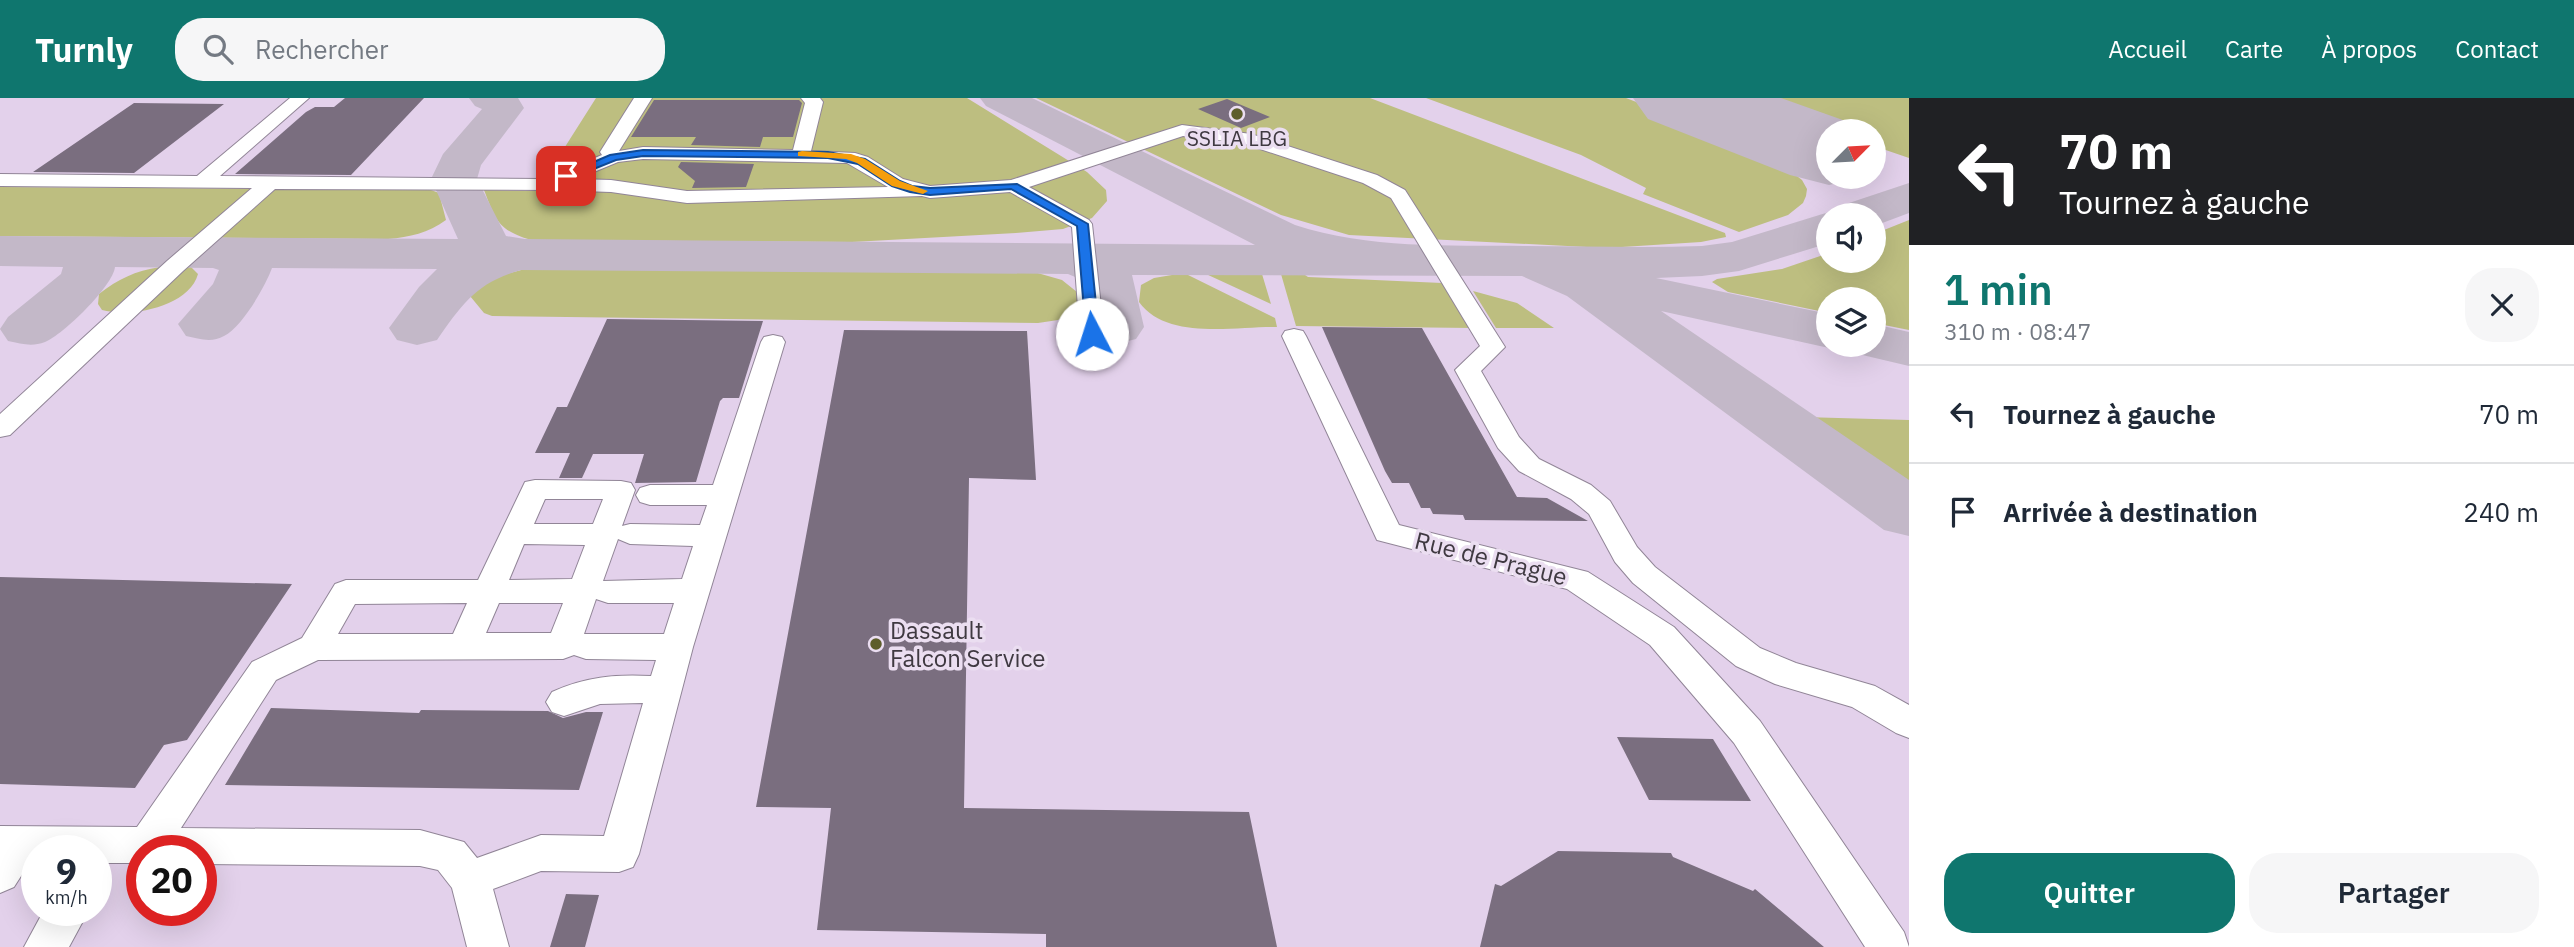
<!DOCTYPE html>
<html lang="fr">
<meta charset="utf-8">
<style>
body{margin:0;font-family:"IBM Plex Sans",sans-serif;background:#f6f6f7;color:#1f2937;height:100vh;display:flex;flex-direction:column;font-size:26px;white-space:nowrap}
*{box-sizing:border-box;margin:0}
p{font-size:23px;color:#747a83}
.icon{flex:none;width:38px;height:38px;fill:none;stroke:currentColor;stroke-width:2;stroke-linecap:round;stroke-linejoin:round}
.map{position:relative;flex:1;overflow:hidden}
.drawer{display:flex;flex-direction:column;background:#fff;width:665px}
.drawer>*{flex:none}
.banner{background:#202124;color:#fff;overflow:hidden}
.needle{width:46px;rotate:66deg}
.tools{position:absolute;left:1816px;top:21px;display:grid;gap:14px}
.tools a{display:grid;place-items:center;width:70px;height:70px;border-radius:50%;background:#fff;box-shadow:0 7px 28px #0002;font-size:35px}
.speed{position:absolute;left:21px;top:737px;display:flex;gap:14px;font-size:35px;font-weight:700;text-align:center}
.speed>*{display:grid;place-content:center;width:91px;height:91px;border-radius:50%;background:#fff;box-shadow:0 7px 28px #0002;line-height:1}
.speed small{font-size:18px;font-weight:400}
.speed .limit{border:10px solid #d22;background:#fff;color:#111}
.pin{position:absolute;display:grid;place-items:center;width:60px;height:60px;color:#fff;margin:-30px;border-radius:14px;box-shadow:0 4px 10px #0006}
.me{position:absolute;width:77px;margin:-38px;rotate:355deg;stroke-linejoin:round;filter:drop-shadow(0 0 5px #0008)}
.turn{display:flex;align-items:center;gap:24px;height:147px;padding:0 35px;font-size:32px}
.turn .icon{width:91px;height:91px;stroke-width:2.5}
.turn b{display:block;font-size:49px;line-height:60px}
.round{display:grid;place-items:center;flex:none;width:74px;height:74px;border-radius:28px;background:#f6f6f7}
.headline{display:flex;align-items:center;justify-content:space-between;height:119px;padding:0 35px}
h1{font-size:42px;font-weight:600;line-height:52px;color:#0f766e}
.action{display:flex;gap:14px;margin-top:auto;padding:14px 35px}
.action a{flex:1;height:80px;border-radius:28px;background:#0f766e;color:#fff;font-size:28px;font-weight:600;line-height:80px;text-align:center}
.action a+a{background:#f6f6f7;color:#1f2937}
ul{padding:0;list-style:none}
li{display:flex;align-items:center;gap:21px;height:98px;padding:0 35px;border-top:2px solid #e0e1e3}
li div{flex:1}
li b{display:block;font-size:26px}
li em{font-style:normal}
header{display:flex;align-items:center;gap:42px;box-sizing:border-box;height:98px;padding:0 35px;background:#0f766e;color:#fff}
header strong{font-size:33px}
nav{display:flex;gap:38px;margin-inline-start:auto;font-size:24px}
.search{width:490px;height:63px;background:#f6f6f7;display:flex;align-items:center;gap:18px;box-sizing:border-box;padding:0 24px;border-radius:28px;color:#747a83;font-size:26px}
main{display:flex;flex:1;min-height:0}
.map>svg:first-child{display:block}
.built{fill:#e3d1eb;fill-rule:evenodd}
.green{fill:#bdbe80}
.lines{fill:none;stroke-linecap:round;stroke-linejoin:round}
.taxiway{fill:#c3b8c8;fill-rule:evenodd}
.runway{fill:#c3b8c8;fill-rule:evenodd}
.building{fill:#7a6e7f}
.minor-casing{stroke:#918597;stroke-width:2}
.minor{fill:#fff;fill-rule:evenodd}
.route{fill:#1a73e8;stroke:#114b97;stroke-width:2}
.slow{fill:#f59e0b}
.poi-dot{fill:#5d5e2b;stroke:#ebdef1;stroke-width:2.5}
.labels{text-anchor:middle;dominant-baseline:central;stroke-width:7;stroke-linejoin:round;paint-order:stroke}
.far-poi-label{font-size:21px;fill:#3f3941;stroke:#ebdef1}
.street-label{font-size:24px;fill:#3f3941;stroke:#ebdef1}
.poi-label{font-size:24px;fill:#3f3941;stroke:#ebdef1;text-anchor:start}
</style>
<header>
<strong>Turnly</strong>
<div class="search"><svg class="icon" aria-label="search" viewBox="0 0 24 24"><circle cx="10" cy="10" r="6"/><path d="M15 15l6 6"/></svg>Rechercher</div>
<nav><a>Accueil</a><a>Carte</a><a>À propos</a><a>Contact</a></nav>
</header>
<main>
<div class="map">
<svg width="1909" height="849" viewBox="0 0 1909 849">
<rect width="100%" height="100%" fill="#ebdef1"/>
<!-- built -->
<path class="built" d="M0 0H1909V849H0ZM1829 33H1874V79H1829ZM1829 117H1874V163H1829ZM1829 201H1874V247H1829ZM37 752H96V812H37ZM142 752H201V812H142Z"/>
<!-- green -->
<path class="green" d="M596 0H967L1087 74 1106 92 1107 103 1092 120 1063 131 1016 135 852 144 531 142C498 132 496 123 484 92L537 93Z
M1036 0H1370L1725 135 1726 139 1701 144 1606 150 1349 137 1281 117Z
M1426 0H1626L1766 54 1802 82 1807 91 1806 98 1803 105 1788 117 1739 134 1643 96 1646 90 1581 57Z
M1741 0H1909V60L1874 48V33H1834Z
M0 89 431 92 439 95 446 122C428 135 410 139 388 141L0 138Z
M1909 122V232L1874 225V201H1829V215L1728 194 1712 184 1717 181 1782 171 1829 155V163H1874V136Z
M160 169H191L198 176C189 209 130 220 102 212L98 206 99 196C118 181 135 173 160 169Z
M525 171 1034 174 1062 182 1077 194V211L1058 222 1038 225 492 218 484 215 470 198 487 181Z
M1184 175 1275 220 1277 229C1236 228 1167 243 1139 204L1141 187 1154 180Z
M1302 175 1308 179 1442 185 1473 230 1296 228 1281 176Z
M1206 176H1262L1271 206Z
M1473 193 1517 205 1554 230H1496Z
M1803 319 1909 322V393Z"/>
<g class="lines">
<!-- taxiway -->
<path class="taxiway" d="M469 0H518L524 10 481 67 477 81 506 138 525 141 1255 147 986 8 980 0H1032L1295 127C1369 151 1447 147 1524 148 1584 148 1643 150 1702 148L1732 144 1829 114 1836 116 1843 107 1909 85V115L1877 127 1874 128V117H1829V145L1739 173 1702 178 1656 180 1829 216V247H1842L1829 250 1661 213 1909 382V438L1884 432 1567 198 1522 178 1132 177 1144 229 1136 241 1116 246 1096 241 1088 229 1080 181 1068 176 521 172C477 184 462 206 437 242L417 247 397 242 389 230 419 189 437 171 272 170C265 189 242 229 224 238 212 245 199 241 186 238L178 226 213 186 219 172 213 170 115 169C113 188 63 237 45 244 32 249 22 246 8 243L0 231 8 219 61 176 63 169 0 168V138L458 141 431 81 443 56 482 11 475 8Z
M1804 32 1829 41V72C1811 68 1793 60 1782 45L1789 36Z
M1874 226 1909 234V268L1854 255 1848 247H1874Z"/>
<!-- runway -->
<path class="runway" d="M1633 0H1781L1868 31 1870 33H1829V79H1863L1829 87 1790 77 1648 21Z
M1874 39 1884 54 1874 69Z"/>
</g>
<!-- building -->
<path class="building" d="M345 0H424L351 77 235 76 306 14 315 9H334Z
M1227 1 1270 19 1241 30 1198 11Z
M654 2H799L802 5 793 39H763L760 49 691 47 696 39H631Z
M134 5 224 6 134 75 33 74Z
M681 64 754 66 746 89 692 90 695 83 678 69Z
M607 221 763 223 739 300H723L720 303 696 384 635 385 644 356H593L582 380H559L570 355H535L557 309H567Z
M1322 229 1422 230 1517 399 1547 400 1588 423 1465 422 1463 417 1433 416 1430 410H1421L1409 385H1392L1385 373Z
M844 232 1027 233 1036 382 969 380 964 710 1249 714 1277 849H1046V836L817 832 831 710 756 709Z
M0 479 292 486 187 642 164 647 135 690 0 686Z
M271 610 419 615 421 612 548 613 563 620 586 614H603L579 692 225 687Z
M1617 639 1713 641 1751 703 1649 702Z
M1558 753 1671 755 1673 759 1753 793 1755 791 1824 849H1480L1495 786 1501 788Z
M566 796 599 797 585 849H550Z"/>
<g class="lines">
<!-- minor casing -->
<g class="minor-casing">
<path id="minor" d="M290 0H309L220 78 544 81 602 57 600 54 634 0H652L619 53 643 49 793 52 805 5 801 0H820L823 4 811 53 855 55 868 59 903 81 930 88 1011 82 1182 27 1251 36 1377 77 1405 92 1505 249 1481 273 1519 339 1539 361 1591 387 1610 403 1637 449 1655 469 1760 550 1796 565 1875 588 1909 607V640L1896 635 1852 609 1775 586 1736 568 1633 485 1615 464 1589 416 1571 401 1519 373 1498 350 1455 272 1480 248 1391 100 1363 85 1242 45 1183 38 1029 89 1089 122 1092 126 1104 236 1101 241 1092 243 1083 241 1080 236 1072 129 1010 94 930 100 922 98 687 105 611 94 552 92 275 91 183 173 10 337 0 339V316L167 163 252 90 0 88V76L197 78ZM643 61 847 65 888 89 687 93 611 82 577 81 618 64Z
M1294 231 1303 233 1306 238 1399 427 1588 474 1674 529 1760 623 1904 834 1909 849H1865L1734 645 1650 547 1567 491 1377 442 1282 238 1285 233Z
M773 237 782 239 785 244 693 549 639 756 633 769 619 774 541 773 493 791 509 849H467L452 790 438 772 420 768 201 766V752H142V765H96V752H37V764H30L14 789 0 795V728L137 729 252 564 302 540 335 486 346 482H478L525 384 535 382 621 383 631 385 635 392 622 428 630 426 700 427 707 407H650L640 404 636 397 640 390 650 387H713L761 244 764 239ZM545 401H603L593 426H534ZM618 441 630 446 693 448 682 481 603 483ZM524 446 585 447 572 481 509 482ZM596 501 608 505H674L664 536H584ZM467 505 453 536H338L355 506ZM499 505H563L551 535H486ZM574 557 586 561 656 562 651 578C615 576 584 579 552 594L546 604 552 614 564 618 600 606 643 605 604 738 541 737 477 760 464 744 420 732 181 730 276 582 318 562 563 561Z
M44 812H89L69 849H24Z"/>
</g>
<!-- minor -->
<use href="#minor" class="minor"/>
</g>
<!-- route -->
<path class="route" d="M643 52 828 54 865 61 900 83 912 88 930 90 1017 86 1088 126 1099 236 1092 239 1086 236 1077 128 1011 91 930 97 910 94 892 88 858 66 828 60 643 58 616 62 569 81 561 78 610 57Z"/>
<!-- slow -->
<path class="slow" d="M802 53 851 56 865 61 900 83 928 93 923 96 892 88 857 65 846 61 798 58V54Z"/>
<!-- markers -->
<g class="poi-dot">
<circle cx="1237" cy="16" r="7"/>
<circle cx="876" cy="546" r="7"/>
</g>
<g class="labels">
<!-- far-poi labels -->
<g class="far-poi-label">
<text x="1237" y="40">SSLIA LBG</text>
</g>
<!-- street labels -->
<g class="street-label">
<text transform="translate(1491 460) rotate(14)">Rue de Prague</text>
</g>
<!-- poi labels -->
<g class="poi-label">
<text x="890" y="532">Dassault<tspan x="890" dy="28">Falcon Service</tspan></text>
</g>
</g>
</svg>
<div class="tools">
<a><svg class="needle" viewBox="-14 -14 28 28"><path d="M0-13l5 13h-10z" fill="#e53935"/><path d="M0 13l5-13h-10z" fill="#747a83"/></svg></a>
<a><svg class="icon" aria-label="sound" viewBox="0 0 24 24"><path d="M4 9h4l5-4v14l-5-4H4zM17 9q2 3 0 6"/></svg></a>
<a><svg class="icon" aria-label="layers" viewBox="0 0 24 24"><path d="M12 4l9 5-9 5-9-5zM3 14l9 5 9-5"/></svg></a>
</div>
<div class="speed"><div>9<small>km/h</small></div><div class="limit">20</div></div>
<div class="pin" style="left:566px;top:78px;background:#d93025"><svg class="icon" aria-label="arrive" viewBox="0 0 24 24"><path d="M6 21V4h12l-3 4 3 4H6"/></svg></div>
<svg class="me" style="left:1092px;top:236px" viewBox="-20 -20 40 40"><circle r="19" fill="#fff"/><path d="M0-13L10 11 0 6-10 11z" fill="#1a73e8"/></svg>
</div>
<section class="drawer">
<div class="banner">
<div class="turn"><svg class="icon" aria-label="left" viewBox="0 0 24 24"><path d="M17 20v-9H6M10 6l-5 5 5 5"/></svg><div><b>70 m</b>Tournez à gauche</div></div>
</div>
<div class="headline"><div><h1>1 min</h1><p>310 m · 08:47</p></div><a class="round"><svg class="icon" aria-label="close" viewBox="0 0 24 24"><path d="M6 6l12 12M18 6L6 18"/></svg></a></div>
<ul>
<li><svg class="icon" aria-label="left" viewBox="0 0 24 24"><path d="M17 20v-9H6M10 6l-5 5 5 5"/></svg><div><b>Tournez à gauche</b></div><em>70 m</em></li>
<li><svg class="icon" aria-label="arrive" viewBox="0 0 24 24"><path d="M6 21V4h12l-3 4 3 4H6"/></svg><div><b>Arrivée à destination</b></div><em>240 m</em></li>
</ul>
<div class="action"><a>Quitter</a><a>Partager</a></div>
</section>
</main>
